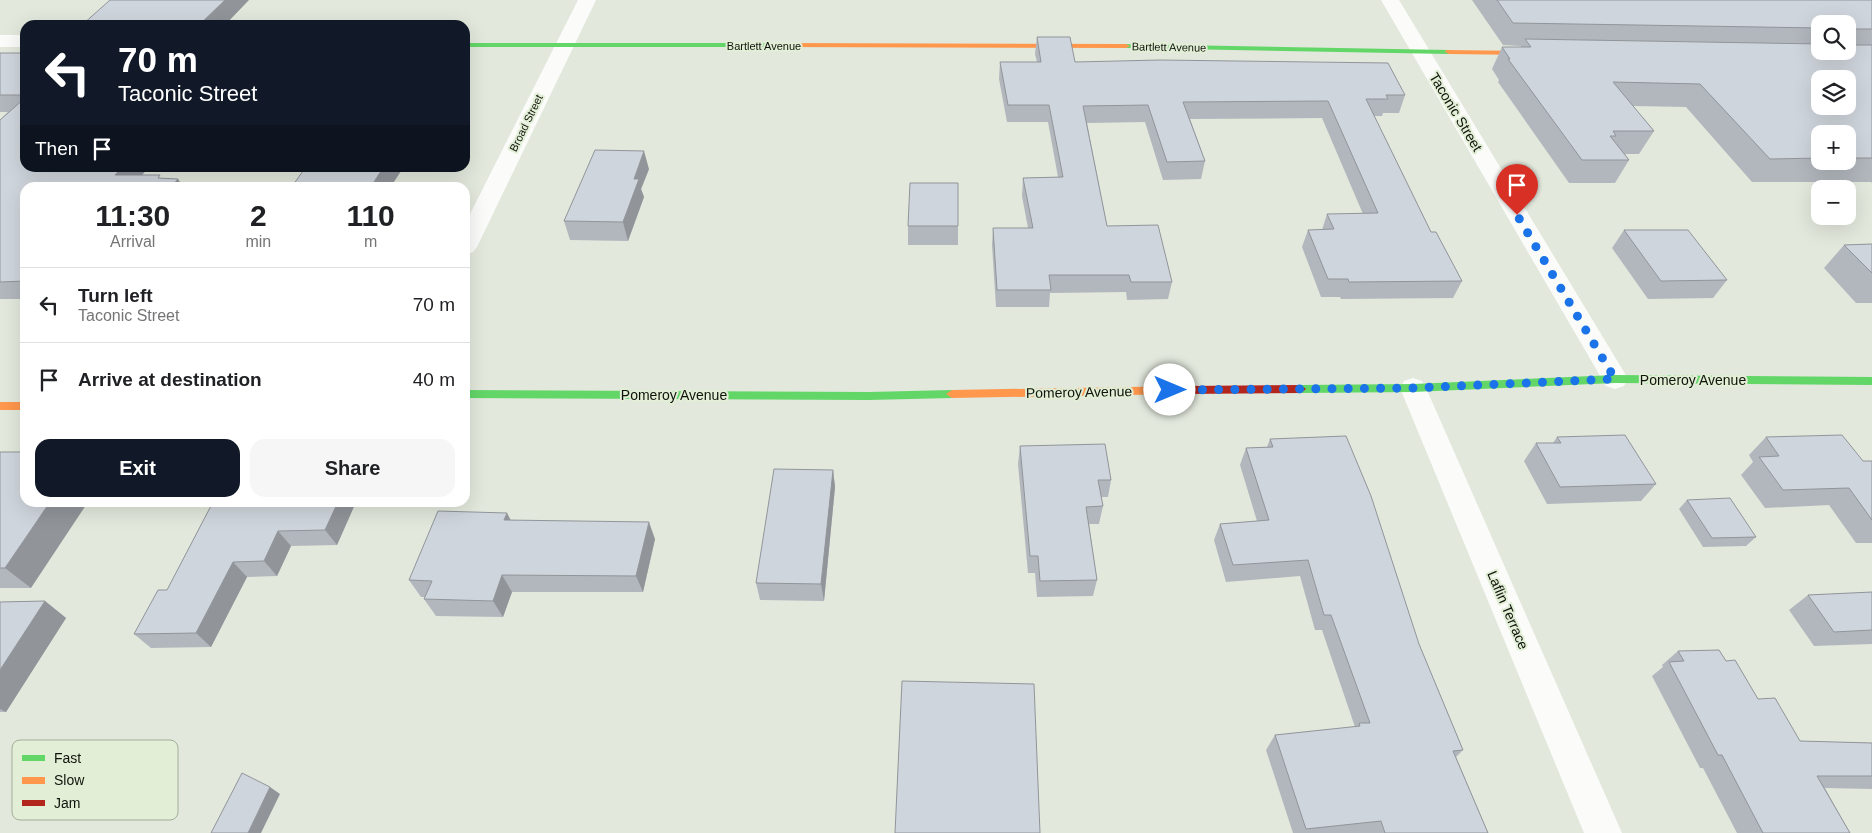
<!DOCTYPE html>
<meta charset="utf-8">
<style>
body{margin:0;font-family:Arial,sans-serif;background:#f6f6f6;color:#202124;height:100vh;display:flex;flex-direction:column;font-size:19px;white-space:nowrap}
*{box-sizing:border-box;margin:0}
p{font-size:16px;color:#757577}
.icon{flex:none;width:28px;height:28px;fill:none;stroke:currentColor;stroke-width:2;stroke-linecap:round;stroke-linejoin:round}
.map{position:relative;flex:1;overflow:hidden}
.drawer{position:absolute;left:20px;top:182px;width:450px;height:325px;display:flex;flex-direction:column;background:#fff;border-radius:15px;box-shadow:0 5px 20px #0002}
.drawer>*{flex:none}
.banner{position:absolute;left:20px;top:20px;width:450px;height:152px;border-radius:15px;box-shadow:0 5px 20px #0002;background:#111827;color:#fff;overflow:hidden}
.buttons{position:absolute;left:1811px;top:15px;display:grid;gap:10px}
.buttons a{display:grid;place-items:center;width:45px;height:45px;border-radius:10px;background:#fff;box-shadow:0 5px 20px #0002;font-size:25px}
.pin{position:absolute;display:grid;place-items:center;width:42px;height:42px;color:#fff;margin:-51px -21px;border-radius:50% 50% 50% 0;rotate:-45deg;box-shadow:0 0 5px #0007}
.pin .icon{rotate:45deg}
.me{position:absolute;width:55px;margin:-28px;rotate:90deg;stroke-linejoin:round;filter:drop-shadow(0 0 4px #0008)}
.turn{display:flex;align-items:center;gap:18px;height:105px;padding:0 15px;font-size:22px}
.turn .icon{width:65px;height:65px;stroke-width:2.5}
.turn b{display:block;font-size:35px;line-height:42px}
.then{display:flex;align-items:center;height:48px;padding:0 15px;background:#0003;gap:10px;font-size:19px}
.eta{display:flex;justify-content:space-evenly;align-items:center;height:85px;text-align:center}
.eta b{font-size:30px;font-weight:700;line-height:35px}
.action{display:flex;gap:10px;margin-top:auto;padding:10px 15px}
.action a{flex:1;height:58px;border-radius:15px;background:#111827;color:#fff;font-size:20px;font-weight:700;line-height:58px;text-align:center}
.action a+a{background:#f6f6f6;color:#202124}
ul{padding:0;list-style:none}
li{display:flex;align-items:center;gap:15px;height:75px;padding:0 15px;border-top:1px solid #e0e0e0}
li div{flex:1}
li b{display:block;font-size:19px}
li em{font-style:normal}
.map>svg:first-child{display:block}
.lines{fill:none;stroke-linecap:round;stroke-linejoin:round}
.street{fill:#fbfcfa;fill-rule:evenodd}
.fast{fill:#63d668;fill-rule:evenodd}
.slow{fill:#ff974d;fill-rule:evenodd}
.jam{fill:#b3261e;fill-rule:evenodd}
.wall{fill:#b2b7bd;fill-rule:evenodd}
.shaded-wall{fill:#91959a}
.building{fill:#cfd5dc;stroke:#91959a;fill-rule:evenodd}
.route{stroke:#1a73e8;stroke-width:9;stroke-dasharray:0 16.2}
.labels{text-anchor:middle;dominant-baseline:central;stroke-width:4;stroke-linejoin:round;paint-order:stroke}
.far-street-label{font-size:11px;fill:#0f130b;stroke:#e2eed6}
.street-label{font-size:14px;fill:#0f130b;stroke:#e2eed6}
.key{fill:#e2eed6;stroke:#a3ac99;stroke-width:1}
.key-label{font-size:14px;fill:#0f130b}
</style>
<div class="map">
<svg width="1872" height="833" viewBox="0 0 1872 833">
<rect width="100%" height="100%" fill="#e2e8dc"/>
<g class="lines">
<!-- street -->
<path class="street" d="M578 0H596L477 247 473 252 465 255V224Z
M1381 0H1399L1624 372 1628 379 1624 386 1615 389 1606 386Z
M0 35H25V47H0Z
M1413 378 1422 381 1426 388 1622 833H1584L1400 388 1404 381Z"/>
<!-- fast -->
<path class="fast" d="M465 43H779L783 45 779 47H465Z
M1123 44 1449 50 1453 52 1449 54 1126 48H1123Z
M1615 375 1872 377V385L1615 383 1413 392 1301 393 1296 389 1301 385 1413 384Z
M465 390 869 392 952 390 958 394 952 398 869 400 465 398Z"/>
<!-- slow -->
<path class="slow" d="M776 43 1126 44 1130 46 1126 48 779 47 775 45Z
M1446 50 1536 51 1540 53 1536 55 1449 54 1445 52Z
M1185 386 1190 390 1185 394 952 398 946 394 952 390Z
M0 402H25V410H0Z"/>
<!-- jam -->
<path class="jam" d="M1301 385 1306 389 1301 393 1185 394 1180 390 1185 386Z"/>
</g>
<!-- wall -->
<path class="wall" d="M1472 0H1872V183L1871 182H1752L1686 107 1633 106 1654 131 1639 154H1625L1629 160 1615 183H1569L1498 82 1499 80 1492 69 1502 47H1521V46L1503 45ZM1820 24H1848V51H1820ZM1820 134H1848V161H1820Z
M1037 37 1075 62 1405 95 1399 113H1383L1382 116H1374L1431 232 1462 281 1453 298 1341 299 1340 297H1321L1302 247 1308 230H1322L1327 214H1363L1322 118 1190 119 1205 161 1201 179 1163 180 1145 122 1087 123 1107 226 1172 282 1168 299 1127 300 1126 292 1050 293 1049 307H996L992 245 993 228H1028L1022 196 1023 178 1058 177 1048 122H1007L999 79 1000 62H1037L1035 54Z
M0 53H25V168H148L142 175 25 188V299H0V120L8 112H0Z
M649 169 641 189 644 197 628 241 570 240 564 221Z
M908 226H958V245H908Z
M1624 230 1727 280 1713 298 1648 299 1612 248Z
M1872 244V303H1856L1824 268 1844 245Z
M1557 437 1656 484 1641 501 1547 504 1524 461 1536 443H1553Z
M1766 437 1863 461H1872V543H1856L1829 505 1765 508 1741 475 1753 462 1749 455Z
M1270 439 1419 644 1463 750 1456 757 1488 833H1293L1266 750 1275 735 1355 727 1322 630H1315L1300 576 1226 582 1214 540 1220 524 1257 521 1240 465 1246 448 1267 447Z
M1020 446 1111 480 1108 497H1101L1103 506 1099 524H1089L1097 580 1093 596 1037 597 1035 573H1028L1018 464Z
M0 452 31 588H0Z
M833 470 835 487 824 601 760 600 756 583Z
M1687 500 1756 537 1746 546 1703 547 1679 509Z
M213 502H356L337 545 291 546 277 576 247 577 211 647 151 648 134 634 167 590Z
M511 520 655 539 643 592H512L503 617 436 616 424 599 425 597H421L409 580Z
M1872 592V644L1814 646 1789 610 1808 595Z
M45 601 66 618 6 712H0V602Z
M1678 651 1726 661 1758 699 1800 741 1872 743V789L1825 788 1850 833H1737L1703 768H1700L1652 676 1663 667 1662 665Z"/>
<!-- shaded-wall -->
<path class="shaded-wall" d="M225 0H249L225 25H199Z
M644 151 649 169 641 189 644 197 628 241 623 222 634 179Z
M122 168H148L131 188 115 175Z
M383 168H403L390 188H370Z
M178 179 184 188H170Z
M833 470 835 487 824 601 821 584Z
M50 502H88L31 588 5 568Z
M338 502H356L337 545 325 530Z
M507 513 516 530 504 520Z
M649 522 655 539 643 592 636 576Z
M278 531 291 546 277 576 264 561Z
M233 562 247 577 211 647 196 633Z
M502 575 512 592 503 617 493 601Z
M45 601 66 618 6 712 0 709V670Z
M270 787 280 794 261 833H248Z"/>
<!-- building -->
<path class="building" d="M110 0H225L199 25H82Z
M1497 0H1872V29H1848V24H1820V28L1513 23Z
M1037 37H1070L1075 62 1160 60 1388 63 1405 95H1386L1388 99H1366L1431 232H1436L1462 281 1349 282 1348 279H1328L1308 230 1334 229 1327 214 1378 213 1328 101 1183 102 1205 161 1167 162 1148 105 1083 106 1107 226 1158 225 1172 282H1131L1129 275H1049L1051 290H997L993 228H1033L1023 178 1063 177 1049 105H1008L1000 62H1041Z
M1525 39 1820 44V51H1848V45H1872V158H1848V134H1820V158L1770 159 1700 84 1613 82 1654 131H1613L1616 136H1610L1629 160H1582L1508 59H1510L1502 47H1531ZM1820 79H1848V106H1820Z
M0 53H25V95H0Z
M25 98V168H122L115 175H160L158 178 178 179 170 188H25V281L0 282V120Z
M595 150 644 151 634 179H639L623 222 564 221Z
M305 168H383L370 188H291Z
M910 183H958V226H908Z
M1624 230H1688L1727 280 1661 281Z
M1872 244V273L1844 245Z
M1625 435 1656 484 1560 487 1536 443H1561L1557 437Z
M1842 435 1863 461H1872V520L1849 488 1783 490 1759 457 1779 456 1766 437Z
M1346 436 1371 496 1419 644 1463 750 1453 751 1488 833H1385L1381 821 1306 829 1275 735 1360 726 1359 723H1370L1331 615H1324L1308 560 1233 565 1220 524 1269 520 1246 448 1273 447 1270 439Z
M1105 444 1111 480H1098L1103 506 1086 507 1097 580 1040 581 1038 556H1030L1020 446Z
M0 452H25V502H50L5 568H0Z
M774 469 833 470 821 584 756 583Z
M1730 498 1756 537 1712 538 1687 500Z
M213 502H338L325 530 278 531 264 561 233 562 196 633 134 634 158 590H167Z
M438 511 507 513 504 520 649 522 636 576 502 575 493 601 424 599 432 581 409 580Z
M1872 592V630L1834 632 1808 595Z
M45 601 0 670V602Z
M1719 650 1726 661 1735 660 1758 699 1775 698 1800 741 1872 743V776H1817L1850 833H1763L1722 755H1718L1669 662 1684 661 1678 651Z
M902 681 1034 684 1040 833H895Z
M242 773 270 787 248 833H211Z"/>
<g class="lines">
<!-- route -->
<path class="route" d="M1170 390 1413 388 1615 379 1517 215"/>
</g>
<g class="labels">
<!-- far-street labels -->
<g class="far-street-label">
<text x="764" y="46">Bartlett Avenue</text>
<text transform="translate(1169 47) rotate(1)">Bartlett Avenue</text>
<text transform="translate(526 123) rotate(-64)">Broad Street</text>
</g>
<!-- street labels -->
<g class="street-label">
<text transform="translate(1456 112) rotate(59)">Taconic Street</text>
<text x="1693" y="380">Pomeroy Avenue</text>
<text transform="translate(1079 392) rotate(-1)">Pomeroy Avenue</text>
<text x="674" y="395">Pomeroy Avenue</text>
<text transform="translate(1508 610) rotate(67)">Laflin Terrace</text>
</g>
</g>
<!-- legend -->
<rect x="12" y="740" width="166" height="80" rx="8" class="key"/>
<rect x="22" y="755" width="23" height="6" fill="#63d668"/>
<rect x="22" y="777" width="23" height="7" fill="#ff974d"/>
<rect x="22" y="800" width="23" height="6" fill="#b3261e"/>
<g class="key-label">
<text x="54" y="763">Fast</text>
<text x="54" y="785">Slow</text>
<text x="54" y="808">Jam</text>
</g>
</svg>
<div class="buttons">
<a><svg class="icon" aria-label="search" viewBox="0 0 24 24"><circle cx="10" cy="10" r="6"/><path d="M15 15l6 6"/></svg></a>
<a><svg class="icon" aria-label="layers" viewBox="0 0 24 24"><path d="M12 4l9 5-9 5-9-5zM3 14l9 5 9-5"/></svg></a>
<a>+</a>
<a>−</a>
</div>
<div class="pin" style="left:1517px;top:215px;background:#d93025"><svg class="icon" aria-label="arrive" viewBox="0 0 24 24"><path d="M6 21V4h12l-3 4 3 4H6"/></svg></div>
<svg class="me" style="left:1170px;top:390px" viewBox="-20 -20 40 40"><circle r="19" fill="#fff"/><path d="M0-13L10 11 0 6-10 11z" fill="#1a73e8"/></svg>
<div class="banner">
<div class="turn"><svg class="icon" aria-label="left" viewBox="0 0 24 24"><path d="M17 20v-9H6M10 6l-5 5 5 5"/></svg><div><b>70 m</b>Taconic Street</div></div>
<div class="then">Then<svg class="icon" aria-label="arrive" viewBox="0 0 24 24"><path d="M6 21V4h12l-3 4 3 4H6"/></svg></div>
</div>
<section class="drawer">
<div class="eta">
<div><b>11:30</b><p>Arrival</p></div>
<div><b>2</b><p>min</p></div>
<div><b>110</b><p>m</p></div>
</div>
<ul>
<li><svg class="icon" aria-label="left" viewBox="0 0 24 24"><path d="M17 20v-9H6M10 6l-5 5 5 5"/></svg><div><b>Turn left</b><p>Taconic Street</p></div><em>70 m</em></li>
<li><svg class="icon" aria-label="arrive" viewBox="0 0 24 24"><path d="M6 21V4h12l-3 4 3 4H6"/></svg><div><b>Arrive at destination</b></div><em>40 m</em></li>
</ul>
<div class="action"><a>Exit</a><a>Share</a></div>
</section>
</div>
